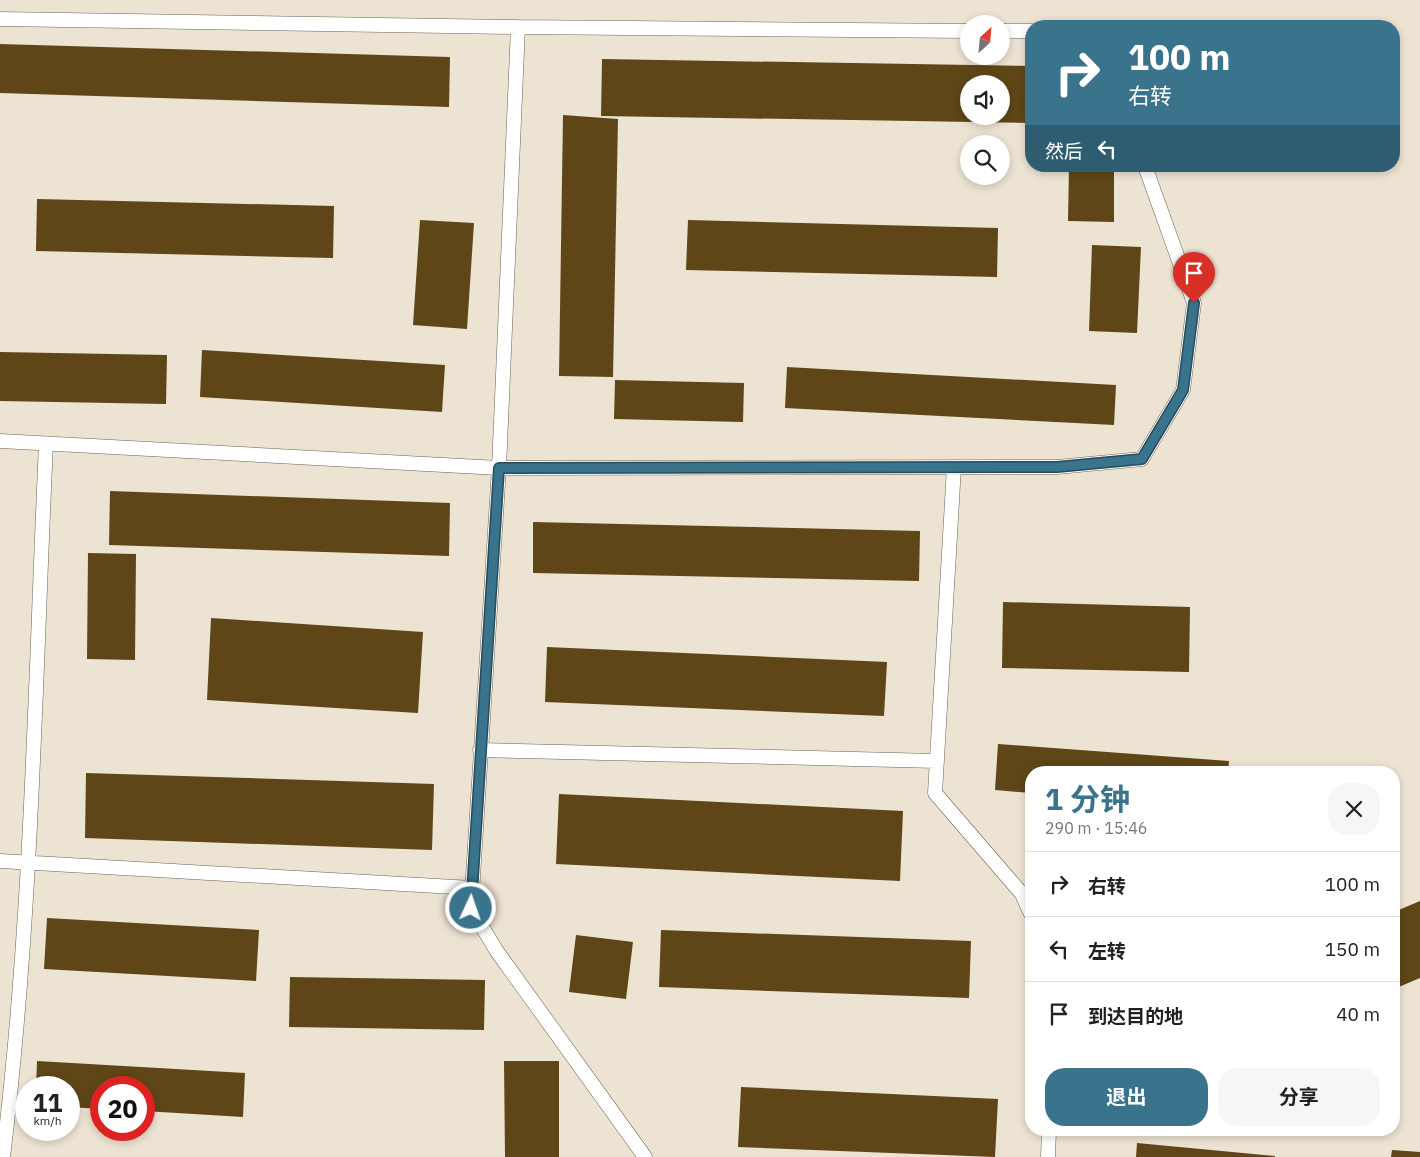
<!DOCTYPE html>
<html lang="zh">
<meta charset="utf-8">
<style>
body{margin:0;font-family:"IBM Plex Sans","Noto Sans SC",sans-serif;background:#f6f6f6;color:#202124;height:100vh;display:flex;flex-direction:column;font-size:19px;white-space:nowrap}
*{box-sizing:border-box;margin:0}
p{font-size:16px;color:#757577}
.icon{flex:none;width:28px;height:28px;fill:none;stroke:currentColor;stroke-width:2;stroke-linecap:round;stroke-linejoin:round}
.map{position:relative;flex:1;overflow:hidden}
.side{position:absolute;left:1025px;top:766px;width:375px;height:370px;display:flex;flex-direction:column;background:#fff;border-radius:20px;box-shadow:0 2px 8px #0003}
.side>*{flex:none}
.guide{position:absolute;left:1025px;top:20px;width:375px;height:152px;border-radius:20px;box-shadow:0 2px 8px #0003;background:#3a738c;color:#fff;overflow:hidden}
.needle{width:32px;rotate:26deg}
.tools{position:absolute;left:960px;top:15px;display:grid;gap:10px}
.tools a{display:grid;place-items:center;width:50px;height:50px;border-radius:50%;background:#fff;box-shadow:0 2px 8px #0003;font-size:25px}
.speed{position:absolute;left:15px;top:1076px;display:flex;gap:10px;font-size:25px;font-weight:700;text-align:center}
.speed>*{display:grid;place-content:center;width:65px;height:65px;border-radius:50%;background:#fff;box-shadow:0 2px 8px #0003;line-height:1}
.speed small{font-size:12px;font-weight:400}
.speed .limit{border:8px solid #d22;background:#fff;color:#111}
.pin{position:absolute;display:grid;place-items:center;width:42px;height:42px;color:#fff;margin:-51px -21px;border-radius:50% 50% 50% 0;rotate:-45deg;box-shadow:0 0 5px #0007}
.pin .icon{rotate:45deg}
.me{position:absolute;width:55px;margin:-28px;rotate:3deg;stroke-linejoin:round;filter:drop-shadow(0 0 4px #0008)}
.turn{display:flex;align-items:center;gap:18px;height:105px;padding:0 20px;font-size:22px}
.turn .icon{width:65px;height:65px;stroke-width:2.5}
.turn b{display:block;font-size:35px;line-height:42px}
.then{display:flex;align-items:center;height:48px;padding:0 20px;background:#0003;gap:10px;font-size:19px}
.round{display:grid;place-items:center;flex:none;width:52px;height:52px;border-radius:20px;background:#f6f6f6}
.overview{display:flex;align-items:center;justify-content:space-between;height:85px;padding:0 20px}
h1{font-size:30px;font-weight:700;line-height:38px;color:#3a738c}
.button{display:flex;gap:10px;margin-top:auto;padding:10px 20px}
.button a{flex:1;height:58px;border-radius:20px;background:#3a738c;color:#fff;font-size:20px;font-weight:700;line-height:58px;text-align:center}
.button a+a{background:#f6f6f6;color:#202124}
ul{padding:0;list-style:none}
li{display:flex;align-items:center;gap:15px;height:65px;padding:0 20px;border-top:1px solid #e0e0e0}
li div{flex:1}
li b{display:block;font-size:19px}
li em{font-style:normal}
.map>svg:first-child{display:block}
.building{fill:#5f4617;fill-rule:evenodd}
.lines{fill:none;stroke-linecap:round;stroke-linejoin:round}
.lane-casing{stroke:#6b6355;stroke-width:15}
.lane{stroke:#fff;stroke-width:14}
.route-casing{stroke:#264b5b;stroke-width:12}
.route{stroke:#3a738c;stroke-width:9}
</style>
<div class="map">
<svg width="1420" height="1157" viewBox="0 0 1420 1157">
<rect width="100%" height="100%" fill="#ede3d3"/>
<!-- building -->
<path class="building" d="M0 44 450 57 449 107 0 93Z
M602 59 1031 66V123L601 116ZM969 84H1001V116H969Z
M563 115 618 119 613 377 559 376Z
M1069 166H1114V222L1068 221Z
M37 199 334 206 333 258 36 251Z
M420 220 474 223 467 329 413 325Z
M688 220 998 228 997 277 686 270Z
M1092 245 1141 247 1137 333 1089 331Z
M202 350 445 365 442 412 200 397Z
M0 352 167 355 166 404 0 401Z
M787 367 1116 385 1114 425 785 408Z
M615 380 744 383 743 422 614 419Z
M110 491 450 503 449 556 109 545Z
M533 522 920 531 919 581 533 573Z
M88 553 136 554 135 660 87 659Z
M1003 602 1190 607 1189 672 1002 668Z
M211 618 423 632 418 713 207 700Z
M547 647 887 662 884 716 545 702Z
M998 744 1229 761 1228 772H1031V793L995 790Z
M86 773 434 784 432 850 85 838Z
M559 794 903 811 900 881 556 864Z
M1420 901V978L1394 989V912Z
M47 918 259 930 256 981 44 969Z
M661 930 971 941 969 998 659 987Z
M576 935 633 942 626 999 569 992Z
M290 977 485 980 484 1030 289 1027Z
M37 1061 245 1073 243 1117 144 1111V1088H101V1109L69 1107V1088H36Z
M504 1061H559V1157H505Z
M741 1087 998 1099 995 1157 738 1147Z
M1137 1143 1275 1156V1157H1136Z
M1392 1150 1420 1152V1157H1391Z"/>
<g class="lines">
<!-- lane casing -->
<g class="lane-casing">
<path id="lane" d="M0 19 518 27
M1001 31H1031
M0 441 499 468 1057 467 1142 459 1183 390 1194 303 1145 166
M954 467 935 793 1022 894 1031 914
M480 750 937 761
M0 861 472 888
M3 1157C32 921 35 681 46 444
M645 1157 496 950 471 908 499 468 518 27 969 31
M1048 1157 1049 1130"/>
</g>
<!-- lane -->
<use href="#lane" class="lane"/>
</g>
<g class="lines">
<!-- route casing -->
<g class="route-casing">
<path id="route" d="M471 908 499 468 1057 467 1142 459 1183 390 1194 303"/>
</g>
<!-- route -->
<use href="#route" class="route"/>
</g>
</svg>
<div class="tools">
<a><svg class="needle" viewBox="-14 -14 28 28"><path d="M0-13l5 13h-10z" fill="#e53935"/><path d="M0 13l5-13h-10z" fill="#757577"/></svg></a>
<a><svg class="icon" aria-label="sound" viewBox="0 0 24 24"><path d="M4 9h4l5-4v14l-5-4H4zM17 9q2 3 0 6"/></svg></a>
<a><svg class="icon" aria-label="search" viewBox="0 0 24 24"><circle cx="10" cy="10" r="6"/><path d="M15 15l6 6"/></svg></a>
</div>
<div class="speed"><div>11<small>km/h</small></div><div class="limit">20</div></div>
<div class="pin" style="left:1194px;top:303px;background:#d93025"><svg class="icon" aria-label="arrive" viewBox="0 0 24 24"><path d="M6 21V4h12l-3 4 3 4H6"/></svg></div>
<svg class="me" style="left:471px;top:908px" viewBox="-20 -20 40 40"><circle r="17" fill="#3a738c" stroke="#fff" stroke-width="3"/><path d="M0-11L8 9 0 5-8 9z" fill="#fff"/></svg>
<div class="guide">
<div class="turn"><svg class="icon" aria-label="right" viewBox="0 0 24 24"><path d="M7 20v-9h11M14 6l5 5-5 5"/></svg><div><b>100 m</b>右转</div></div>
<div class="then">然后<svg class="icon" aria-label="left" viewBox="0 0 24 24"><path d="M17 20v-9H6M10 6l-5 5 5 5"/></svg></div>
</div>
<section class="side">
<div class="overview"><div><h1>1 分钟</h1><p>290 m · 15:46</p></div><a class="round"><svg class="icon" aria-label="close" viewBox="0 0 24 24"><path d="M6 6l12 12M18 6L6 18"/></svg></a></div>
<ul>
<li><svg class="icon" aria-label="right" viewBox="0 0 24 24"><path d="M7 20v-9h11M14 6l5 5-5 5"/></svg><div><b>右转</b></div><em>100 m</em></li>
<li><svg class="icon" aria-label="left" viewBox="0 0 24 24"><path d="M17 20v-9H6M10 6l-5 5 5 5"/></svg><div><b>左转</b></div><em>150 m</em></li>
<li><svg class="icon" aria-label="arrive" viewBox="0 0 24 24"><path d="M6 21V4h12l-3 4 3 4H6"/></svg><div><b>到达目的地</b></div><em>40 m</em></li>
</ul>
<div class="button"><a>退出</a><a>分享</a></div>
</section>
</div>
